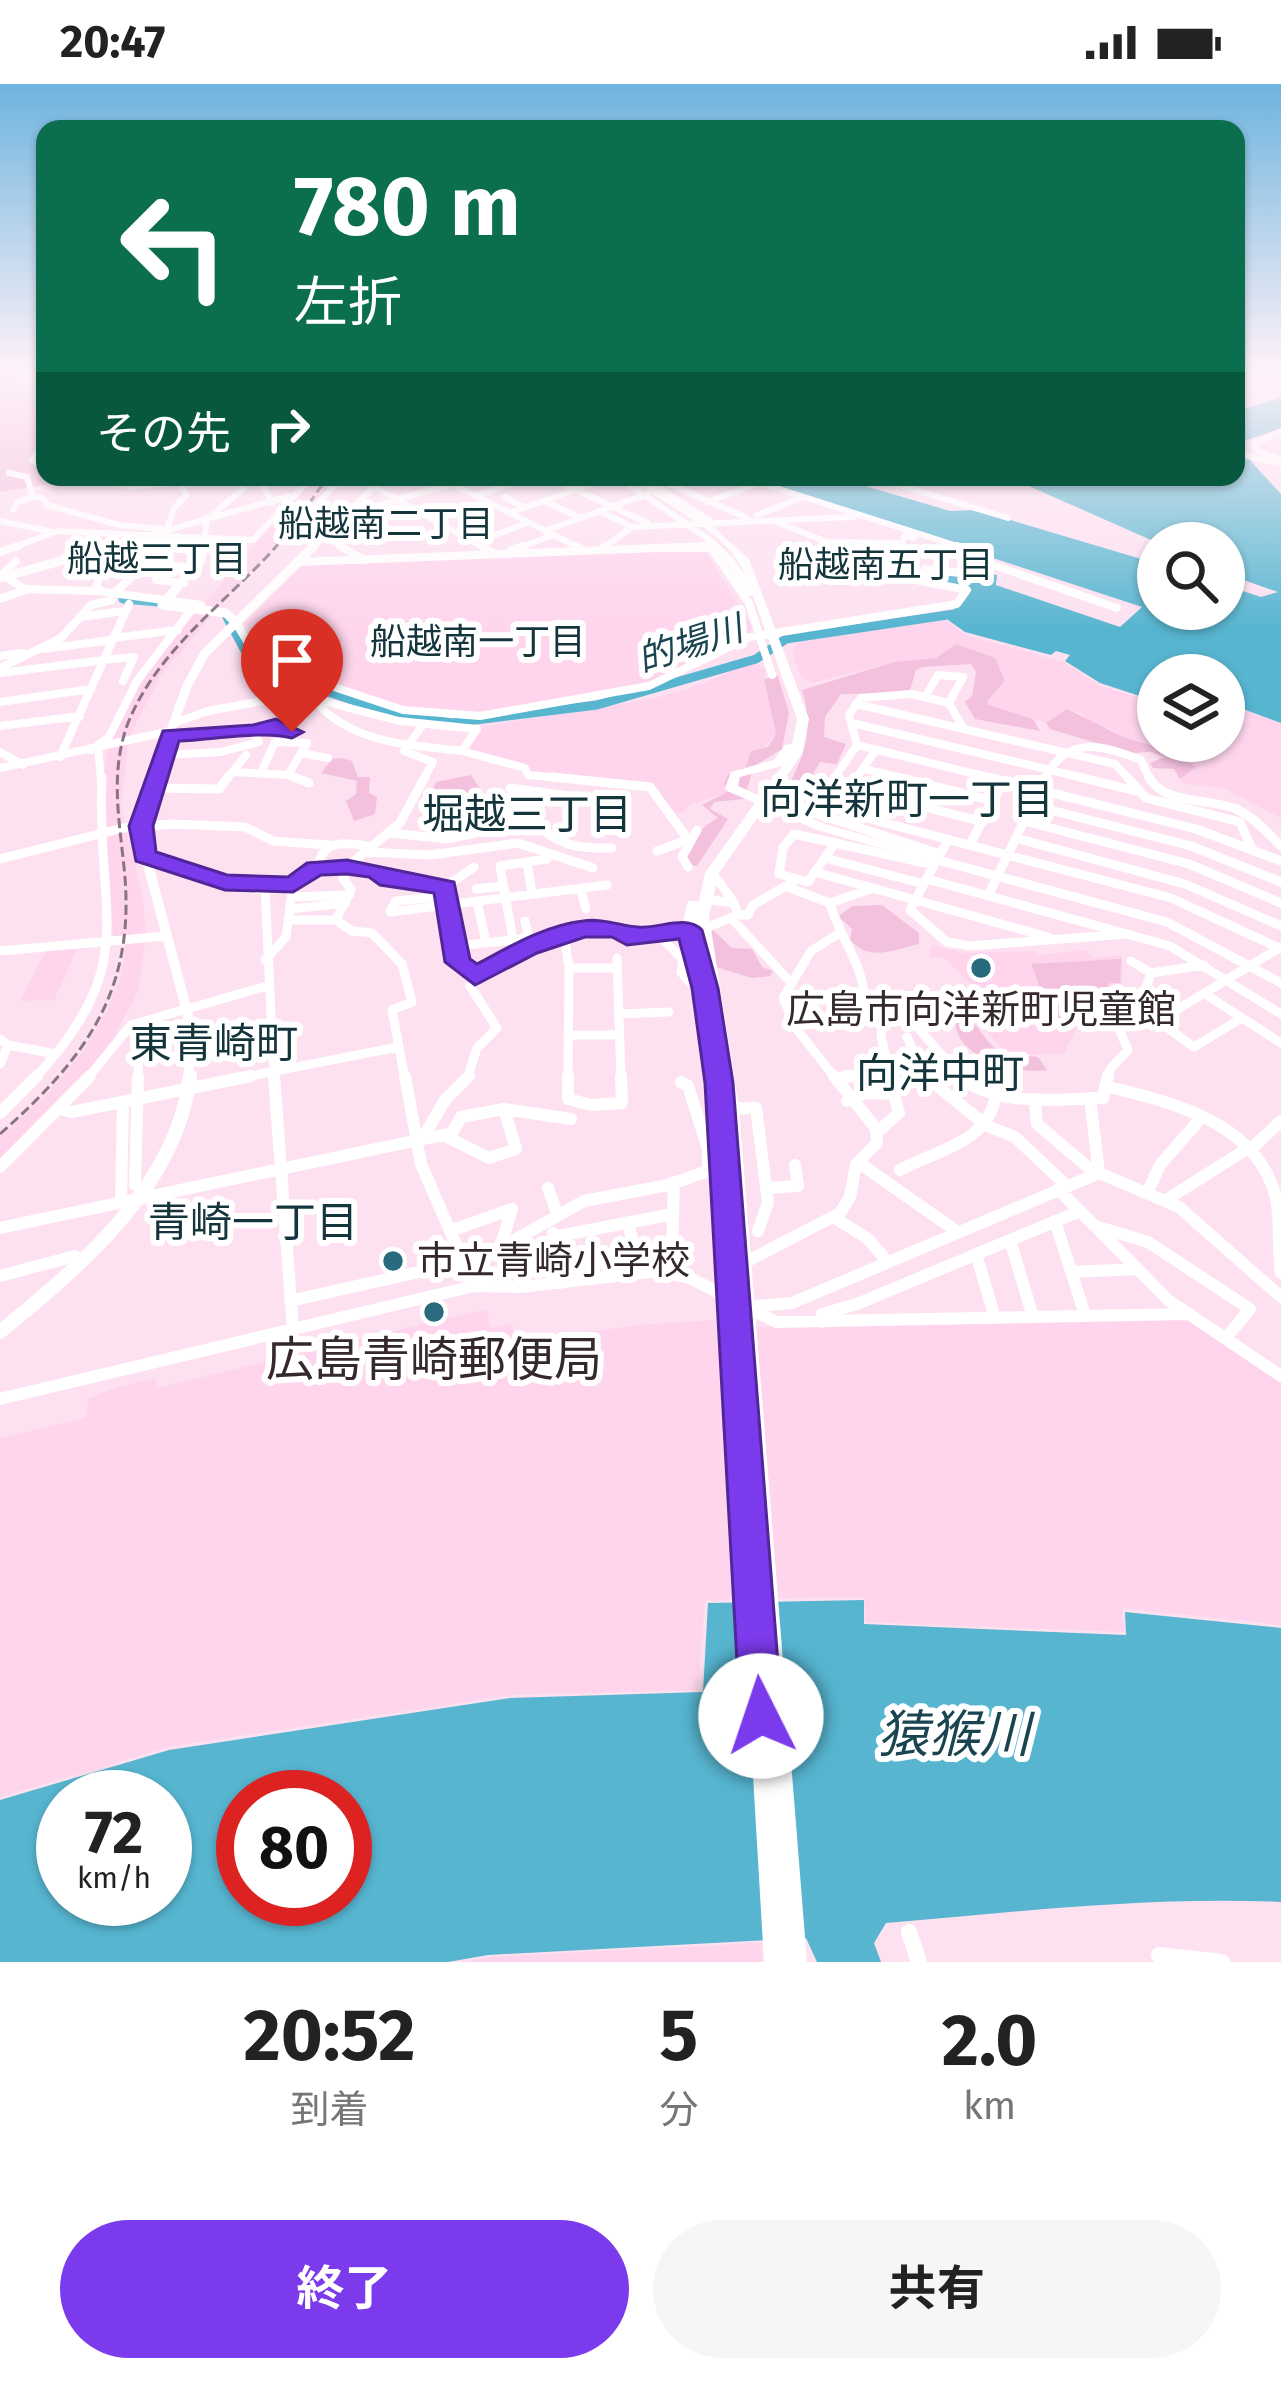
<!DOCTYPE html>
<html lang="ja">
<meta charset="utf-8">
<style>
body{margin:0;font-family:"Fira Sans","Noto Sans JP",sans-serif;background:#f6f6f6;color:#222;height:100vh;display:flex;flex-direction:column;font-size:45px;white-space:nowrap}
*{box-sizing:border-box;margin:0}
p{font-size:39px;color:#767676}
.icon{flex:none;width:66px;height:66px;fill:none;stroke:currentColor;stroke-width:2;stroke-linecap:round;stroke-linejoin:round}
.map{position:relative;height:1878px;overflow:hidden}
.side{display:flex;flex-direction:column;background:#fff;flex:1}
.side>*{flex:none}
.guide{position:absolute;left:36px;top:36px;width:1209px;height:366px;border-radius:24px;box-shadow:0 3px 9px #0004;background:#0b6e4f;color:#fff;overflow:hidden}
.controls{position:absolute;left:1137px;top:438px;display:grid;gap:24px}
.controls a{display:grid;place-items:center;width:108px;height:108px;border-radius:50%;background:#fff;box-shadow:0 3px 9px #0004;font-size:60px}
.speed{position:absolute;left:36px;top:1686px;display:flex;gap:24px;font-size:60px;font-weight:700;text-align:center}
.speed>*{display:grid;place-content:center;width:156px;height:156px;border-radius:50%;background:#fff;box-shadow:0 3px 9px #0004;line-height:1}
.speed small{font-size:30px;font-weight:400}
.speed .limit{border:18px solid #d22;background:#fff;color:#111}
.pin{position:absolute;display:grid;place-items:center;width:102px;height:102px;color:#fff;margin:-123px -51px;border-radius:50% 50% 50% 0;rotate:-45deg;box-shadow:0 0 12px #0007}
.pin .icon{rotate:45deg}
.me{position:absolute;width:132px;margin:-66px;rotate:356deg;stroke-linejoin:round;filter:drop-shadow(0 0 9px #0008)}
.turn{display:flex;align-items:center;gap:42px;height:252px;padding:0 60px;font-size:54px}
.turn .icon{width:156px;height:156px;stroke-width:2.5}
.turn b{display:block;font-size:84px;line-height:102px}
.then{display:flex;align-items:center;height:114px;padding:0 60px;background:#0003;gap:24px;font-size:45px}
.eta{display:flex;justify-content:space-evenly;align-items:center;height:204px;text-align:center}
.eta b{font-size:72px;font-weight:700;line-height:84px}
.cta{display:flex;gap:24px;margin-top:auto;padding:24px 60px}
.cta a{flex:1;height:138px;border-radius:72px;background:#7c3aed;color:#fff;font-size:48px;font-weight:700;line-height:138px;text-align:center}
.cta a+a{background:#f6f6f6;color:#222}
.status{display:flex;justify-content:space-between;align-items:center;height:84px;padding:0 60px;background:#fff;direction:ltr}
.status svg{height:33px;fill:currentColor}
.map>svg:first-child{display:block}
.built{fill:#fed5ed}
.green{fill:#f3c0de}
.water{fill:#57b5d0;fill-rule:evenodd}
.lines{fill:none;stroke-linecap:round;stroke-linejoin:round}
.river{stroke:#57b5d0;stroke-width:9}
.minor-far4{stroke:#fff;stroke-width:6}
.minor-far3{stroke:#fff;stroke-width:8}
.minor-far2{stroke:#fff;stroke-width:9}
.minor-far1{stroke:#fff;stroke-width:12}
.minor{stroke:#fff;stroke-width:16}
.major-far3{stroke:#fff;stroke-width:6}
.major-far2{stroke:#fff;stroke-width:9}
.major-far1{stroke:#fff;stroke-width:10}
.major{stroke:#fff;stroke-width:14}
.highway{fill:#fff;fill-rule:evenodd}
.rail{stroke:#887580;stroke-width:3;stroke-dasharray:10 4.5;stroke-linecap:butt}
.route{fill:#7c3aed;stroke:#51269a;stroke-width:3}
.poi-dot{fill:#296b7e;stroke:#fff;stroke-width:4.5}
.labels{text-anchor:middle;dominant-baseline:central;stroke-width:12;stroke-linejoin:round;paint-order:stroke}
.far-neighbourhood-label{font-size:36px;fill:#15353d;stroke:#fff}
.far-water-label{font-size:36px;font-style:italic;fill:#1a4450;stroke:#fff}
.poi-label{font-size:39px;fill:#35282f;stroke:#fff}
.neighbourhood-label{font-size:42px;fill:#15353d;stroke:#fff}
.near-poi-label{font-size:48px;fill:#35282f;stroke:#fff}
.near-water-label{font-size:51px;font-style:italic;fill:#1a4450;stroke:#fff}
</style>
<div class="status"><b>20:47</b><svg viewBox="0 0 49 12"><path d="M0 12V9h3v3zM5 12V6h3v6zM10 12V3h3v9zM15 12V0h3v12zM26 1h20v11H26zM47 4h2v5h-2z"/></svg></div>
<div class="map">
<svg width="1281" height="1878" viewBox="0 0 1281 1878">
<rect width="100%" height="100%" fill="#fde1f1"/>
<!-- built -->
<path class="built" d="M314 393H339L219 523 203 521Z
M704 465 753 544 749 549 657 597 487 630 403 623 280 583 257 568 252 560 263 557V549L250 548 245 539 303 481Z
M200 524 217 525 161 591 129 654 109 658 155 575Z
M946 536 965 551 1064 578 1100 602 1158 619V657H1224V619L1281 639V734L1225 705 1183 699 1180 695 1196 683 1175 668 1123 653 1107 643 1091 640 1082 630 1067 625 1046 639 989 621 986 617 1005 597 952 566 936 574 894 578 812 599 801 592 794 573 793 563 803 557Z
M752 576 766 587 764 596 776 650 747 683 727 691 724 696 728 708 689 721 685 727 673 730 651 702 530 690 526 683 465 667 479 643 652 615 708 598Z
M128 657 121 723 142 809 146 849 139 905 107 967 0 1078V1053L50 1007 84 966 108 925 122 888 127 854 113 855 102 708 108 661Z
M932 861 963 869 1034 867 1037 871 1088 866 1093 874 1122 871V900H1111L1108 909 1081 934 1064 970 1008 971 980 940 974 905 944 873H929Z
M47 865H77L54 916 20 917Z
M486 1225 491 1244 511 1240 517 1257 640 1241 728 1235 758 1243 1173 1233 1192 1238 1281 1299V1541L1123 1524 1124 1548 866 1538 864 1513 705 1516 698 1606 511 1611 167 1663 0 1713V1354L86 1334 88 1315 117 1303 155 1294 157 1304Z
M760 1859 762 1878H463L488 1873Z"/>
<!-- green -->
<path class="green" d="M0 288 45 308V393H88L0 408Z
M956 560 995 574 1005 597 987 617 989 621 1033 635 1040 647 975 635 965 618 972 612 976 588 971 580 922 583 916 586 909 609 841 610 825 633 824 653 846 660 837 680 820 678 798 716 784 710C804 673 815 647 802 606L894 578 936 574Z
M778 592 789 629 782 665 754 682 744 715 714 718 710 725 728 735 697 782 691 781 686 774C694 753 700 744 718 734L702 721 727 708 724 700 727 691 746 683 751 667 768 663 776 650 764 595Z
M1067 625 1123 653 1175 668 1196 683 1180 695 1174 685 1153 684 1150 679 1164 673 1151 668 1130 669 1050 645 1046 639Z
M343 674 352 677 358 693H370L369 709 377 713 375 730 354 737 346 717 356 710 357 697 321 689 332 675Z
M471 691 482 708 479 718 484 738 449 747 424 738 438 716 429 713 436 698Z
M882 821 919 849V860C894 866 870 878 850 856L852 845 838 832 853 822Z
M711 844 732 864 752 865 762 883 773 887 770 892 752 894 716 883Z
M1121 875 1120 899H1110L1075 938 1051 933 1031 880Z
M957 930 969 932C997 970 992 968 1038 973L1047 986C1015 991 945 970 957 930Z"/>
<!-- water -->
<path class="water" d="M1281 313V344L1236 360V328Z
M1236 361 1281 410V639L1224 618V591H1158V618L1100 599 1065 577 1070 571 1056 567 1051 571 965 548 948 536 966 505 921 497 925 486 963 491 967 497 972 488 997 491 996 501 1120 543 1142 523 747 393H835L950 427 977 426 1158 480V525H1224V501L1261 513 1278 508 1224 489V459L1151 456 1022 399 1039 393H1236Z
M864 1516V1540L1126 1551 1125 1528 1281 1544V1818C1150 1812 1017 1828 886 1839L874 1859 881 1878H817L806 1854 488 1871 448 1878H0V1716L169 1666 510 1614 703 1608 708 1519ZM63 1713H165V1815H63ZM243 1713H345V1815H243Z"/>
<g class="lines">
<!-- river -->
<path class="river" d="M123 515 158 518
M227 533 248 572 270 588 384 627 452 639 597 621 756 575 786 555 954 530"/>
<!-- minor-far4 -->
<path class="minor-far4" d="M19 284 44 296 40 300 45 307
M1281 348 1254 360 1258 367 1281 376
M45 360 32 376 45 384
M9 389 27 393 33 413 43 414 47 421 119 441 162 445
M91 393 132 403 180 398
M257 393 273 419
M343 393 300 437 345 465
M357 393 486 465
M438 393 580 464
M548 393 648 439
M618 393 711 457 707 459
M641 393 709 436
M654 393 747 434
M741 393 967 465
M872 393 1008 434
M671 401 692 393
M475 412 531 393
M505 413 525 424
M398 415 453 400
M546 418 581 434
M707 418 757 400
M13 426 18 418 33 413
M599 427 632 443
M348 429 399 416
M509 429 612 393
M757 431 801 414
M207 435 290 412
M0 437 53 448
M779 439 827 458 902 459 905 451 914 454
M167 445 174 424 186 412 180 398 184 394
M545 447 647 410
M482 459 479 457 527 439
M9 465 58 447 253 456 312 393
M144 465 159 452
M164 465 178 452
M515 465 553 451
M602 465 632 443 853 433
M642 465H712"/>
<!-- minor-far3 -->
<path class="minor-far3" d="M340 462 364 476
M481 462 496 470
M575 462 580 464
M601 465 606 462
M511 466 523 462
M0 468 18 462
M72 474V492
M973 474 1117 524
M107 475 196 484
M124 477 116 488 137 490
M129 477 147 462
M298 478 710 462 749 519 772 591
M172 482 156 496 184 499
M2 491 16 477
M3 491 25 505 97 507 201 521
M100 506H95L109 465
M115 508 167 462
M0 515 28 505
M81 533 124 527
M236 539 254 569 268 581 403 626 480 632 649 602 750 553 957 520 967 506 920 497 925 485 960 489 974 467 957 462
M113 554 178 546
M43 565 112 556
M0 572 22 569
M103 576 134 573 123 597
M0 584 61 554 91 521 112 516
M0 589 104 576
M300 611 399 637 477 645 462 667 525 684 528 691 582 696
M310 612C350 660 404 660 462 667
M925 613 938 591 963 593 949 619
M0 618 91 605
M856 620 1115 680 1130 696
M174 639 208 627 305 609
M852 639 1092 696
M0 642 80 632
M422 642 404 667 433 678 423 696
M170 651 253 645 292 648
M857 661 1000 696
M98 664 101 696
M91 666 109 653 137 597 192 525
M0 668 23 681
M301 669 328 674
M163 671 221 668 259 658 253 648
M60 673 129 520
M0 684 171 647
M864 685 910 696
M233 688 288 691 302 696
M261 689 275 658 307 659 288 691
M226 696 246 671
M833 696 857 661 849 631 861 614 911 610 949 619 963 644
M855 696 876 666
M1044 696C1066 651 1101 660 1141 676L1150 696"/>
<!-- minor-far2 -->
<path class="minor-far2" d="M294 693 309 699
M552 693 650 703 687 754
M835 693 811 728 940 770 949 755
M898 693 994 717
M988 693 1196 745 1281 777
M1079 693 1136 707
M1127 693 1146 714 1240 738 1251 763
M1149 693C1163 721 1210 714 1236 725 1254 733 1267 748 1281 762
M152 704 219 705 228 693
M510 704 576 713
M852 704 983 738
M1031 721 1191 762 1281 798
M836 726 1171 814 1281 865
M834 728 857 693
M1024 737 1189 780 1281 819
M391 749 447 755 532 737C557 761 577 765 612 764
M794 750 835 759 808 798 779 790 783 764Z
M1016 754 1185 800 1281 842
M835 759 934 781 910 826 947 858 970 862 1127 850
M970 760 1004 697
M657 767 690 755
M366 768 430 771 518 759 593 784
M144 772C188 789 244 816 292 801 335 787 303 750 367 762
M825 774 924 800
M930 774 1167 838 1281 899
M0 775 123 744 173 740 245 743 273 757 328 761
M527 778 532 810
M688 783 682 773 697 746
M315 784 347 783 400 739 425 693
M815 788 1048 853
M927 795 1170 862 1281 930
M718 796 734 819
M265 802 274 995
M580 804 586 825
M790 804 830 819 874 804
M476 805 503 802
M446 812 396 817 390 828 607 801
M988 812 1045 693
M292 813 350 811
M477 817 486 859
M449 818 458 878 475 892
M830 819C840 857 868 884 864 925
M291 825 346 819
M738 831H748L753 821 793 798
M292 836H336L352 847 372 849 402 880 412 918 392 926 405 995
M336 836 351 805 343 795 347 783 383 790 380 794 445 803 474 783
M733 836 792 900
M564 850 569 884 568 995
M658 850 683 876 681 888 689 898
M513 856 500 782 547 775
M457 862 521 855 528 851 525 837
M0 867 166 852
M617 874 621 995
M265 876 286 853 293 801
M1131 877 1151 889 1204 881
M569 884H617
M1205 910 1281 959
M888 917 881 951 890 995
M902 925 962 995
M619 930 669 928
M1242 934 1194 963 1158 937 1281 863
M568 951H619
M907 953 926 995
M0 955 8 961 0 980
M8 961 56 970
M888 986H919L945 978
M834 992 891 994
M34 995C144 877 95 831 102 693
M87 995 131 941 267 902
M138 995 139 939
M235 995 398 963
M467 995 477 964 497 944 470 902 487 886 567 848 708 843 738 831 734 819 712 816
M836 995 796 944 783 914 811 867 838 850
M1107 995 1110 985 1128 966 1114 933 1146 904 1151 889"/>
<!-- minor-far1 -->
<path class="minor-far1" d="M138 992 135 1101 143 1104
M274 992 293 1245
M405 992 421 1080 474 1202
M568 992V1015L591 1021 622 1019 621 992
M834 992 878 1047
M846 992 891 994
M925 992 987 1042 1015 1053 1066 1101
M958 992C999 1024 1055 1015 1103 1014L1108 992
M1105 1002C1171 1018 1258 1038 1276 1114 1281 1138 1277 1164 1281 1189
M1090 1014 1099 1089
M847 1017 866 1009 895 1010
M1035 1017 1037 1040 1095 1089
M61 1025 72 1028 251 992
M731 1025 756 1024 768 1119 758 1147
M0 1029 37 992
M443 1051 489 1074 516 1065 504 1025
M423 1054 445 1016 469 992
M1252 1064 1281 1037
M858 1078 956 1147
M0 1083 90 992
M900 1086C938 1065 990 1059 996 1009
M548 1104 557 1129
M766 1104 798 1102 795 1081
M1058 1105 1095 1142 1148 1158 1250 1225 1226 1254
M1149 1105 1160 1081 1201 1034
M1166 1116 1250 1063
M121 1118 123 1018
M833 1133 867 1154 887 1177
M1055 1137 1085 1231
M628 1138 634 1164 672 1165 674 1098
M0 1144 452 1049 461 1033 504 1025 571 1035
M1098 1145 1168 1216 1281 1292
M450 1147 512 1125
M553 1149 561 1199
M553 1153 673 1130
M1010 1156 1033 1233
M500 1164 584 1117 668 1101 708 1087V1065L688 1002 681 998
M976 1170 995 1234
M466 1183 500 1164 512 1125
M1072 1188 1138 1185
M0 1192 75 1172 82 1176
M718 1209 740 1181 840 1129 850 1113 856 1080 877 1059 876 1049 899 1029 889 992
M290 1217 463 1178
M744 1223 792 1219 1099 1089 1179 1123 1281 1213
M822 1238V1230L857 1220 1080 1127
M0 1315 474 1202 521 1203 658 1187 690 1194 776 1238 1187 1230"/>
<!-- minor -->
<path class="minor" d="M909 1848 919 1878
M1159 1871 1222 1878"/>
<!-- major-far3 -->
<path class="major-far3" d="M1236 369 1281 380
M103 465 207 435 243 405 240 393
M203 465 207 435
M311 465 384 393"/>
<!-- major-far2 -->
<path class="major-far2" d="M0 494 114 462
M162 521 201 476 203 462
M162 521 226 529 236 539
M153 696 187 602 205 569 314 462"/>
<!-- major-far1 -->
<path class="major-far1" d="M154 693 143 730 142 758 188 931 189 995"/>
<!-- major -->
<path class="major" d="M0 1248C79 1183 178 1102 190 992"/>
<!-- highway -->
<path class="highway" d="M628 393H638L710 440 749 475 809 635 802 670 770 716 825 740 928 769 930 772 923 776 817 746 765 723 719 789 709 832 739 1025 807 1878H764L716 1063 718 1059 725 1057 723 1025 703 884 695 883 693 880 682 842 687 820 689 817H699L705 789 755 719 727 707 725 704 731 688 774 676 785 661 792 660 797 635 753 512 747 511 727 479 706 457 714 455 734 475 746 493C729 447 664 422 628 393ZM782 682 760 712 738 702 740 693Z"/>
<!-- rail -->
<path class="rail" d="M0 1050C87 973 137 905 124 783 119 734 110 687 128 639 157 567 222 522 273 466 294 443 310 417 328 393"/>
</g>
<!-- sky -->
<linearGradient id="sky" x2="0" y2="1"><stop stop-color="#6eb4de"/><stop offset="0.52" stop-color="#fef2f9"/><stop offset="1" stop-color="#fef2f9" stop-opacity="0"/></linearGradient>
<rect width="1281" height="546" fill="url(#sky)"/>
<!-- route -->
<path class="route" d="M276 635 303 648 292 654C263 646 212 656 179 657L153 742 156 768 227 791 288 793 307 779 347 776 454 798 470 875 477 880C509 863 546 841 583 837 603 834 621 842 638 843 659 845 686 830 702 846L718 904 733 999 782 1632 776 1647 761 1653 746 1647 740 1632 705 999 692 904 679 855 627 861 612 853H585L537 869 475 901 445 878 434 809 380 801 369 793 347 790 321 791 293 808 225 806 136 777 129 742 163 647 253 641Z"/>
<!-- markers -->
<g class="poi-dot">
<circle cx="981" cy="884" r="12"/>
<circle cx="393" cy="1177" r="12"/>
<circle cx="434" cy="1228" r="12"/>
</g>
<g class="labels">
<!-- far-neighbourhood labels -->
<g class="far-neighbourhood-label">
<text x="386" y="440">船越南二丁目</text>
<text x="157" y="475">船越三丁目</text>
<text x="886" y="481">船越南五丁目</text>
<text x="478" y="558">船越南一丁目</text>
</g>
<!-- far-water labels -->
<g class="far-water-label">
<text transform="translate(690 560) rotate(-18)">的場川</text>
</g>
<!-- poi labels -->
<g class="poi-label">
<text x="981" y="926">広島市向洋新町児童館</text>
<text x="417" y="1177" text-anchor="start">市立青崎小学校</text>
</g>
<!-- neighbourhood labels -->
<g class="neighbourhood-label">
<text x="907" y="716">向洋新町一丁目</text>
<text x="527" y="731">堀越三丁目</text>
<text x="214" y="960">東青崎町</text>
<text x="940" y="990">向洋中町</text>
<text x="253" y="1139">青崎一丁目</text>
</g>
<!-- near-poi labels -->
<g class="near-poi-label">
<text x="434" y="1276">広島青崎郵便局</text>
</g>
<!-- near-water labels -->
<g class="near-water-label">
<text x="954" y="1651">猿猴川</text>
</g>
</g>
</svg>
<div class="controls">
<a><svg class="icon" aria-label="search" viewBox="0 0 24 24"><circle cx="10" cy="10" r="6"/><path d="M15 15l6 6"/></svg></a>
<a><svg class="icon" aria-label="layers" viewBox="0 0 24 24"><path d="M12 4l9 5-9 5-9-5zM3 14l9 5 9-5"/></svg></a>
</div>
<div class="speed"><div>72<small>km/h</small></div><div class="limit">80</div></div>
<div class="pin" style="left:292px;top:648px;background:#d93025"><svg class="icon" aria-label="arrive" viewBox="0 0 24 24"><path d="M6 21V4h12l-3 4 3 4H6"/></svg></div>
<svg class="me" style="left:761px;top:1632px" viewBox="-20 -20 40 40"><circle r="19" fill="#fff"/><path d="M0-13L10 11 0 6-10 11z" fill="#7c3aed"/></svg>
<div class="guide">
<div class="turn"><svg class="icon" aria-label="left" viewBox="0 0 24 24"><path d="M17 20v-9H6M10 6l-5 5 5 5"/></svg><div><b>780 m</b>左折</div></div>
<div class="then">その先<svg class="icon" aria-label="right" viewBox="0 0 24 24"><path d="M7 20v-9h11M14 6l5 5-5 5"/></svg></div>
</div>
</div>
<section class="side">
<div class="eta">
<div><b>20:52</b><p>到着</p></div>
<div><b>5</b><p>分</p></div>
<div><b>2.0</b><p>km</p></div>
</div>
<div class="cta"><a>終了</a><a>共有</a></div>
</section>
